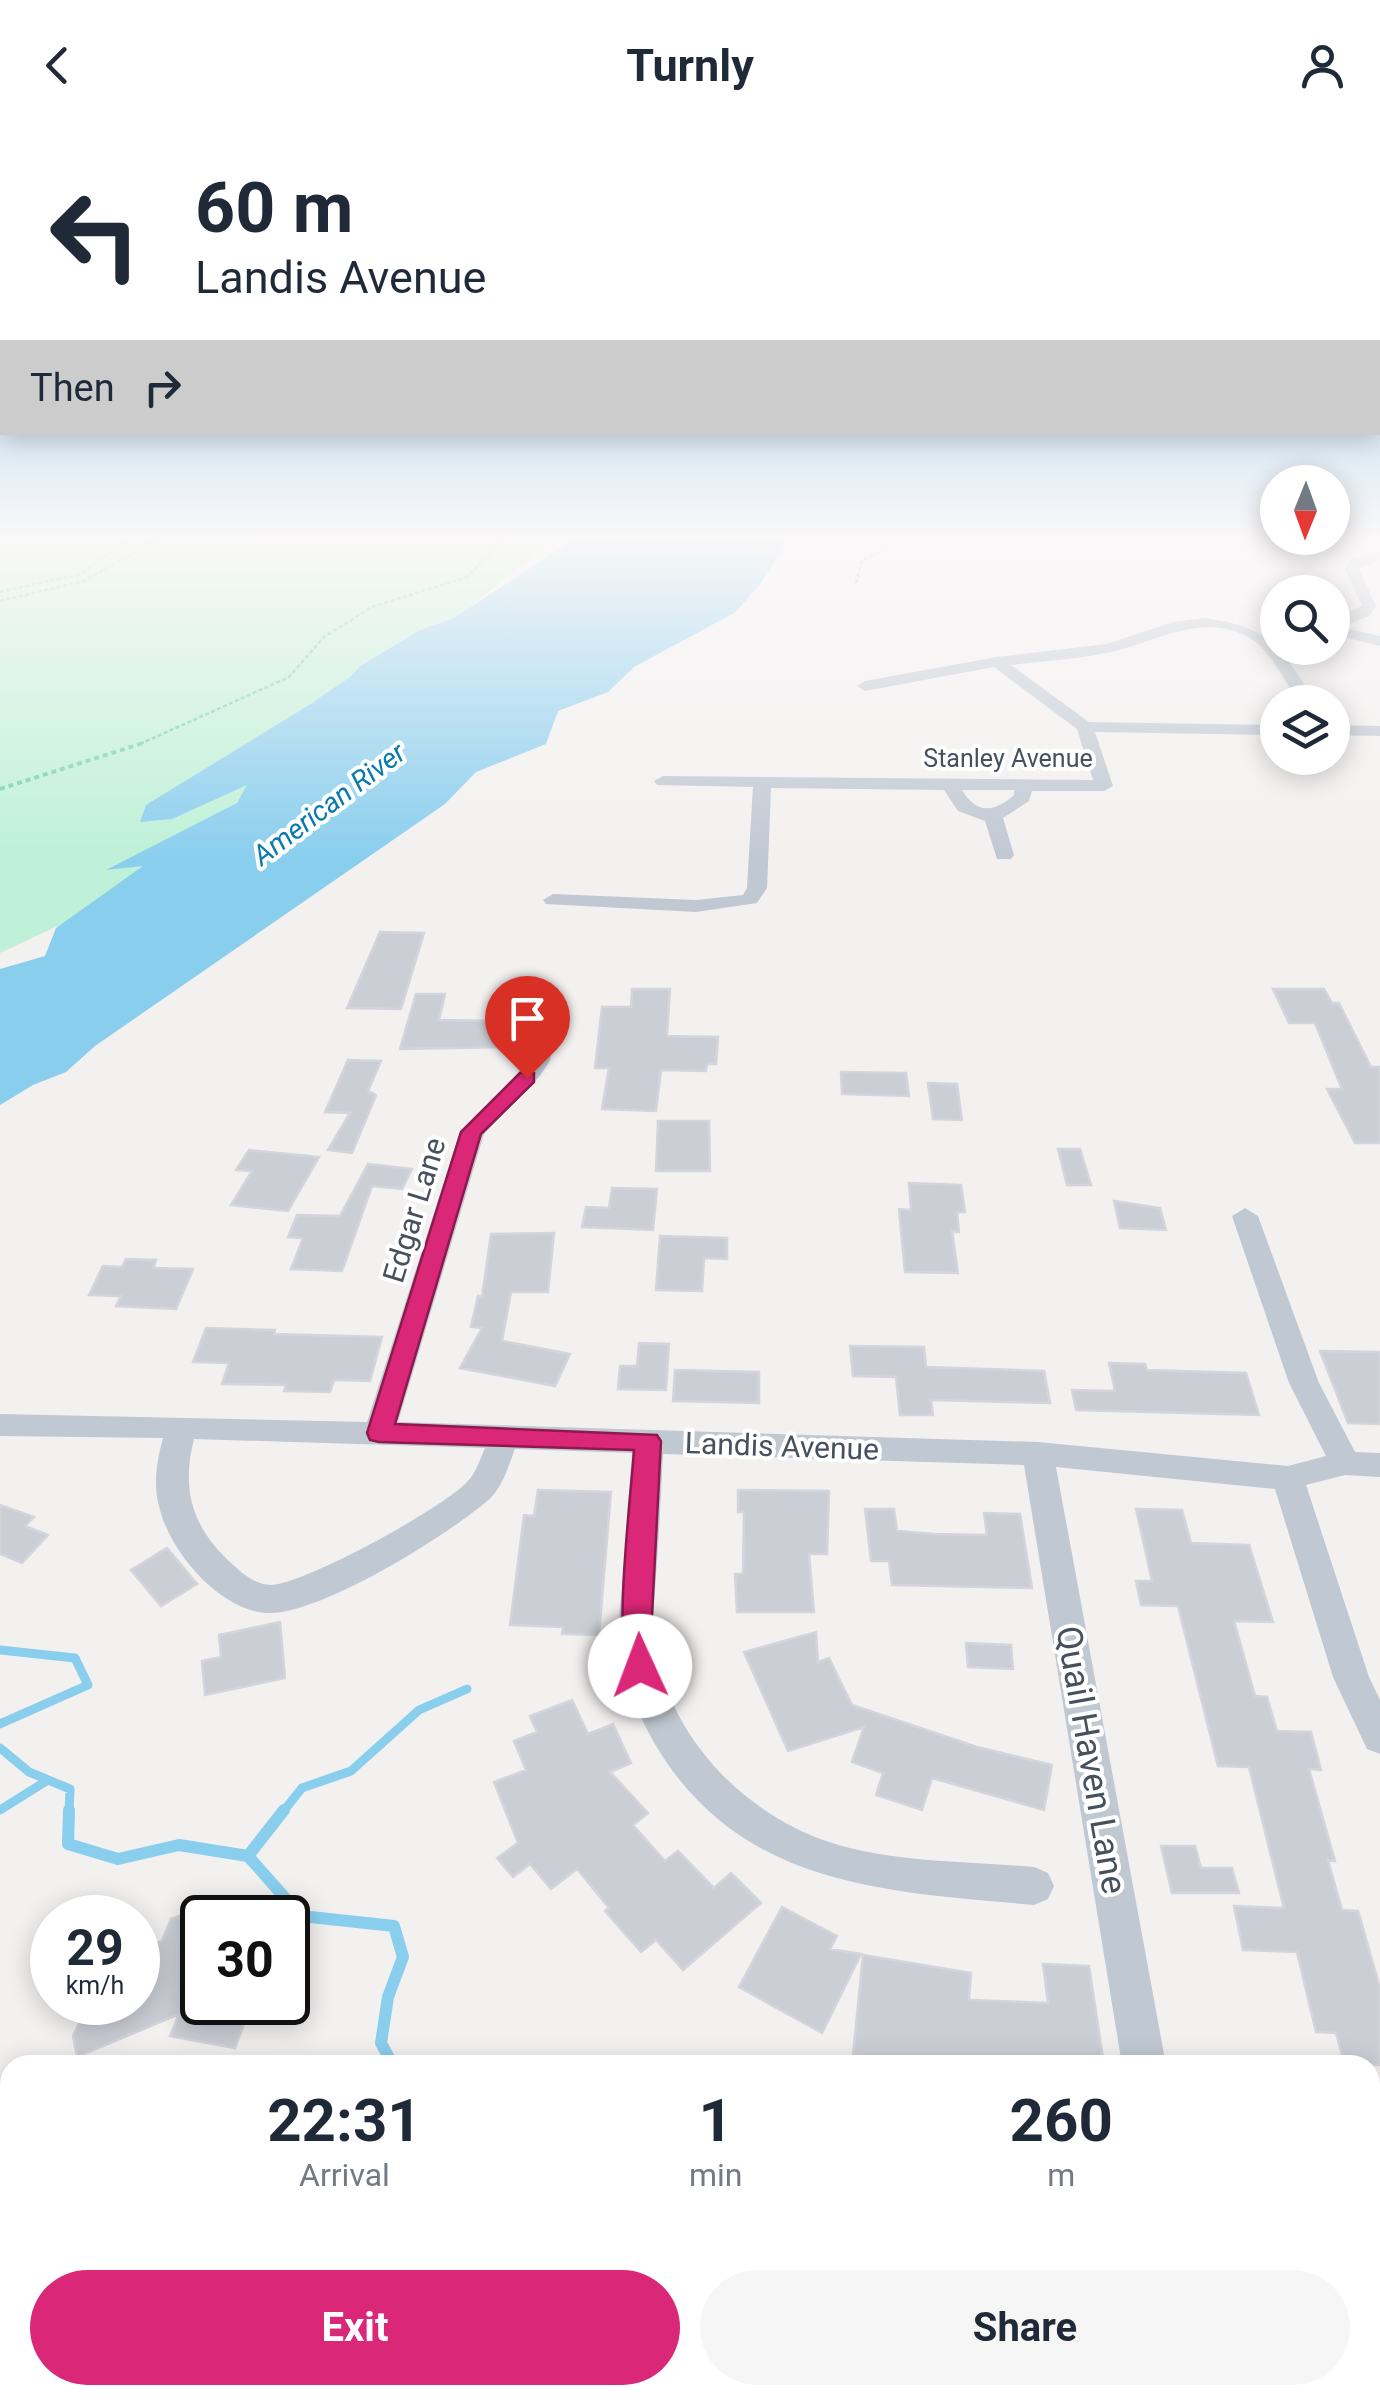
<!DOCTYPE html>
<style>
body{margin:0;font-family:Roboto,sans-serif;background:#f6f6f7;color:#1f2937;height:100vh;display:flex;flex-direction:column;font-size:38px;white-space:nowrap}
*{box-sizing:border-box;margin:0}
p{font-size:32px;color:#747a83}
.icon{flex:none;width:55px;height:55px;fill:none;stroke:currentColor;stroke-width:2;stroke-linecap:round;stroke-linejoin:round}
.map{position:relative;flex:1;overflow:hidden}
.drawer{position:absolute;left:0px;top:1925px;width:1380px;height:350px;display:flex;flex-direction:column;background:#fff;border-radius:30px 30px 0 0;box-shadow:0 5px 25px #0003}
.drawer>*{flex:none}
.banner{position:absolute;left:0px;top:0px;width:1380px;height:305px;box-shadow:0 5px 25px #0003;background:#fff;color:#1f2937;overflow:hidden}
.needle{width:65px;rotate:181deg}
.buttons{position:absolute;left:1260px;top:335px;display:grid;gap:20px}
.buttons a{display:grid;place-items:center;width:90px;height:90px;border-radius:50%;background:#fff;box-shadow:0 5px 25px #0003;font-size:50px}
.speed{position:absolute;left:30px;top:1765px;display:flex;gap:20px;font-size:50px;font-weight:700;text-align:center}
.speed>*{display:grid;place-content:center;width:130px;height:130px;border-radius:50%;background:#fff;box-shadow:0 5px 25px #0003;line-height:1}
.speed small{font-size:25px;font-weight:400}
.speed .limit{border:5px solid #111;border-radius:15px;background:#fff;color:#111}
.pin{position:absolute;display:grid;place-items:center;width:85px;height:85px;color:#fff;margin:-102px -42px;border-radius:50% 50% 50% 0;rotate:-45deg;box-shadow:0 0 10px #0007}
.pin .icon{rotate:45deg}
.me{position:absolute;width:110px;margin:-55px;rotate:358deg;stroke-linejoin:round;filter:drop-shadow(0 0 8px #0008)}
.turn{display:flex;align-items:center;gap:35px;height:210px;padding:0 30px;font-size:45px}
.turn .icon{width:130px;height:130px;stroke-width:2.5}
.turn b{display:block;font-size:70px;line-height:85px}
.then{display:flex;align-items:center;height:95px;padding:0 30px;background:#0003;gap:20px;font-size:38px}
.eta{display:flex;justify-content:space-evenly;align-items:center;height:170px;text-align:center}
.eta b{font-size:60px;font-weight:700;line-height:70px}
.action{display:flex;gap:20px;margin-top:auto;padding:20px 30px}
.action a{flex:1;height:115px;border-radius:60px;background:#db2777;color:#fff;font-size:40px;font-weight:700;line-height:115px;text-align:center}
.action a+a{background:#f6f6f7;color:#1f2937}
header{display:flex;justify-content:space-between;align-items:center;height:130px;padding:0 30px;background:#fff;font-size:45px;font-weight:700}
.map>svg:first-child{display:block}
.green{fill:#bef1d7}
.water{fill:#8aceee}
.lines{fill:none;stroke-linecap:round;stroke-linejoin:round}
.stream-far1{stroke:#8aceee;stroke-width:9}
.stream{stroke:#8aceee;stroke-width:12}
.building{fill:#ccced6;stroke:#d4d5dc;stroke-width:2.5}
.path-far1{stroke:#75d0ad;stroke-width:2.5;stroke-dasharray:4 2.5;stroke-linecap:butt}
.path{stroke:#75d0ad;stroke-width:4;stroke-dasharray:5 4;stroke-linecap:butt}
.minor{fill:#c0c8d2;fill-rule:evenodd}
.route{fill:#db2777;stroke:#8e194d;stroke-width:2.5}
.labels{text-anchor:middle;dominant-baseline:central;stroke-width:8;stroke-linejoin:round;paint-order:stroke}
.far-street-label{font-size:25px;fill:#47515e;stroke:#fff}
.far-water-label{font-size:28px;font-style:italic;fill:#097ab0;stroke:#fff}
.street-label{font-size:30px;fill:#47515e;stroke:#fff}
.near-street-label{font-size:35px;fill:#47515e;stroke:#fff}
</style>
<header><svg class="icon" aria-label="back" viewBox="0 0 24 24"><path d="M15 5l-7 7 7 7"/></svg>Turnly<svg class="icon" aria-label="person" viewBox="0 0 24 24"><circle cx="12" cy="8" r="4"/><path d="M4 21q1-7 8-7t8 7"/></svg></header>
<div class="map">
<svg width="1380" height="2275" viewBox="0 0 1380 2275">
<rect width="100%" height="100%" fill="#f3f0f0"/>
<!-- green -->
<path class="green" d="M0 410H554L428 510 318 628 109 772 0 823Z"/>
<!-- water -->
<path class="water" d="M574 410H789L760 454 736 482 634 537 608 562 558 581 546 614 476 642 445 674 95 916 66 942 33 955 0 975V839L45 826 56 798 143 736 106 740 237 673 247 655 172 689 140 692 146 675 314 572C328 560 350 551 359 537L420 500 452 489Z"/>
<g class="lines">
<!-- stream-far1 -->
<path class="stream-far1" d="M0 1520 75 1528 88 1555 0 1594
M0 1618 29 1642 70 1659 69 1683
M0 1680 48 1650
M282 1683 302 1658 351 1641 419 1580 467 1559"/>
<!-- stream -->
<path class="stream" d="M69 1680 68 1714 118 1729 179 1715 248 1726 301 1786 394 1796 403 1827 388 1867 381 1913 393 1935
M248 1726 284 1680
M660 2265 665 2275"/>
</g>
<!-- building -->
<path class="building" d="M380 802 424 803 401 879 347 878Z
M632 859H670L667 906 718 907 716 934H707L706 941 661 940 656 981 602 979 609 938H595L602 877H631Z
M1273 859H1324L1332 873H1339L1371 937H1380V1013H1355L1327 959H1342L1315 893H1289Z
M416 864H445L439 890 515 891 510 917 400 919Z
M348 930 381 931 368 961 376 965 352 1023 328 1020 350 983 325 982Z
M841 942 906 943 909 966 842 964Z
M928 953 957 954 962 990 933 989Z
M658 991H709L710 1041H656Z
M1058 1019H1080L1091 1055H1067Z
M249 1020 319 1027 288 1081 231 1075 252 1041 236 1040Z
M368 1034 412 1039 402 1059 372 1056 342 1141 291 1139 303 1108 288 1107 297 1085 340 1086Z
M909 1053 961 1055 965 1082H957L959 1102 952 1101 958 1143 905 1142 899 1079 911 1080Z
M612 1058 657 1059 653 1100 582 1097 586 1077 609 1078Z
M1114 1071 1160 1078 1166 1100 1120 1098Z
M554 1103 548 1162H511L502 1211 570 1224 555 1256 460 1238 482 1198 471 1197 478 1166 482 1167 491 1104Z
M660 1106 727 1108V1129L704 1128 702 1161 656 1160Z
M126 1129 156 1130 153 1138 193 1139 176 1179 116 1176 121 1166 89 1165 103 1136 122 1137Z
M206 1198 275 1200 274 1204 382 1207 370 1251 334 1250 330 1262 284 1261 286 1255 222 1254 229 1233 193 1232Z
M639 1213 669 1214 666 1260 618 1259 620 1236H637Z
M850 1216 924 1217 926 1237 1044 1241 1050 1273 931 1270 933 1285H900L896 1247 853 1246Z
M1320 1221 1380 1222V1294L1348 1293Z
M1109 1233 1145 1234 1147 1240 1246 1243 1259 1285 1076 1280 1072 1260 1115 1261Z
M675 1240 759 1242V1273L673 1271Z
M538 1360 611 1362 599 1505 562 1504 563 1497 510 1495 524 1385 534 1386Z
M738 1360 829 1361 827 1424H809L814 1482H737L735 1444H743L744 1382H738Z
M0 1375 34 1387 25 1396 48 1405 22 1433 0 1424Z
M865 1379H894L897 1401 935 1404 987 1405 984 1383 1020 1384 1032 1458 892 1455 889 1431H871Z
M1136 1379 1182 1380 1191 1413 1249 1415 1273 1492 1234 1491 1255 1566 1267 1567 1277 1601 1311 1602 1321 1640 1309 1639 1335 1731 1328 1730 1342 1780 1358 1781 1380 1858V1935H1345L1336 1903 1316 1902 1297 1822 1243 1820 1234 1776 1284 1778 1249 1637 1218 1636 1178 1476 1141 1475 1136 1451H1152Z
M167 1418 197 1454 161 1476 131 1440Z
M280 1492 285 1548 205 1565 202 1531 221 1527 219 1505Z
M816 1502 818 1532 829 1528 852 1575 977 1617 1052 1635 1044 1680 932 1648 922 1680 876 1665 883 1643 852 1632 864 1597 788 1621 744 1522Z
M966 1513 1011 1515 1013 1539 968 1537Z
M572 1570 588 1604 613 1594 631 1633 610 1642 648 1683 633 1695 665 1731 678 1721 714 1758 731 1743 761 1773 683 1840 656 1810 641 1822 605 1781 609 1778 577 1739 551 1759 530 1734 513 1747 497 1728 518 1713 494 1652 526 1640 514 1611 537 1602 530 1586Z
M1161 1716H1195L1201 1738H1232L1239 1763H1172Z
M202 1777V1872H252L235 1918 170 1906 179 1884 77 1927 73 1906 83 1885 80 1872H138V1821L162 1811 171 1789Z
M782 1777 837 1806 830 1819 861 1824 822 1903 739 1857Z
M863 1825 971 1843 969 1870 1048 1873 1043 1834 1089 1836 1104 1935H909L853 1925Z"/>
<g class="lines">
<!-- path-far1 -->
<path class="path-far1" d="M856 453 862 430 882 420 888 409
M0 462 81 444 127 409
M0 471 84 451 158 409
M140 614 289 547 324 507 372 477 467 447 504 409"/>
<!-- path -->
<path class="path" d="M0 659 146 612"/>
<!-- minor -->
<path class="minor" d="M1380 421V429L1359 439 1376 476 1369 486 1341 497 1380 506V516L1332 504V490L1362 476 1345 439 1351 429Z
M1204 488C1269 496 1282 518 1315 572H1299C1286 554 1271 522 1253 510 1205 480 1160 511 1111 522 1079 529 1044 531 1011 535L1089 592 1278 595V605L1095 602 1113 656 1104 661H1032L1029 671 1003 688 1014 725 1011 729H997L985 691 958 681 944 660 771 658 767 758 757 773 696 782 546 774 543 770 553 764 696 770 743 765 747 758 753 657 657 655 654 651 663 646 1093 650 1077 599 994 537 865 561 857 556 865 551 997 527 1107 514 1173 492ZM962 660H1014V665C994 683 976 684 962 660Z
M1332 595 1380 596V606L1332 605Z
M545 891 556 898 550 931 539 947 484 1004 398 1292 1038 1312 1288 1336 1326 1326 1289 1253 1232 1086 1245 1078 1258 1086 1319 1253 1355 1322 1380 1323V1347L1345 1345 1306 1355 1369 1547 1380 1570V1624L1367 1619 1333 1547 1275 1359 1056 1337 1166 1935H1122L1024 1335 663 1324C661 1364 659 1405 656 1446 655 1466 652 1488 654 1507 665 1602 740 1682 829 1712 894 1733 967 1731 1034 1737L1048 1743 1054 1756 1048 1769 1034 1775C889 1762 743 1758 658 1619 638 1586 621 1544 619 1505 618 1485 622 1464 623 1444 626 1404 629 1363 632 1323L515 1319C508 1337 502 1360 486 1372 446 1406 321 1484 269 1483 220 1482 169 1421 159 1376 153 1354 157 1330 163 1308L0 1306V1284L367 1292 460 1002 519 942 526 931 534 898ZM194 1309 485 1318C480 1329 476 1343 467 1352 443 1378 305 1454 271 1455 255 1455 242 1443 231 1433 192 1397 181 1360 194 1309Z"/>
</g>
<!-- sky -->
<linearGradient id="sky" x2="0" y2="1"><stop stop-color="#82beea"/><stop offset="0.56" stop-color="#faf8f8"/><stop offset="1" stop-color="#faf8f8" stop-opacity="0"/></linearGradient>
<rect width="1380" height="728" fill="url(#sky)"/>
<!-- route -->
<path class="route" d="M527 942 534 943V952L481 1004 395 1294 657 1305 661 1311 651 1505 654 1536 650 1545 640 1549 629 1545C613 1512 631 1365 634 1320L379 1312 370 1310 367 1303 461 1002 520 943Z"/>
<g class="labels">
<!-- far-street labels -->
<g class="far-street-label">
<text x="1008" y="628">Stanley Avenue</text>
</g>
<!-- far-water labels -->
<g class="far-water-label">
<text transform="translate(329 674) rotate(-37)">American River</text>
</g>
<!-- street labels -->
<g class="street-label">
<text transform="translate(414 1080) rotate(-73)">Edgar Lane</text>
<text transform="translate(782 1316) rotate(2)">Landis Avenue</text>
</g>
<!-- near-street labels -->
<g class="near-street-label">
<text transform="translate(1091 1630) rotate(80)">Quail Haven Lane</text>
</g>
</g>
</svg>
<div class="buttons">
<a><svg class="needle" viewBox="-14 -14 28 28"><path d="M0-13l5 13h-10z" fill="#e53935"/><path d="M0 13l5-13h-10z" fill="#747a83"/></svg></a>
<a><svg class="icon" aria-label="search" viewBox="0 0 24 24"><circle cx="10" cy="10" r="6"/><path d="M15 15l6 6"/></svg></a>
<a><svg class="icon" aria-label="layers" viewBox="0 0 24 24"><path d="M12 4l9 5-9 5-9-5zM3 14l9 5 9-5"/></svg></a>
</div>
<div class="speed"><div>29<small>km/h</small></div><div class="limit">30</div></div>
<div class="pin" style="left:527px;top:948px;background:#d93025"><svg class="icon" aria-label="arrive" viewBox="0 0 24 24"><path d="M6 21V4h12l-3 4 3 4H6"/></svg></div>
<svg class="me" style="left:640px;top:1536px" viewBox="-20 -20 40 40"><circle r="19" fill="#fff"/><path d="M0-13L10 11 0 6-10 11z" fill="#db2777"/></svg>
<div class="banner">
<div class="turn"><svg class="icon" aria-label="left" viewBox="0 0 24 24"><path d="M17 20v-9H6M10 6l-5 5 5 5"/></svg><div><b>60 m</b>Landis Avenue</div></div>
<div class="then">Then<svg class="icon" aria-label="right" viewBox="0 0 24 24"><path d="M7 20v-9h11M14 6l5 5-5 5"/></svg></div>
</div>
<section class="drawer">
<div class="eta">
<div><b>22:31</b><p>Arrival</p></div>
<div><b>1</b><p>min</p></div>
<div><b>260</b><p>m</p></div>
</div>
<div class="action"><a>Exit</a><a>Share</a></div>
</section>
</div>
